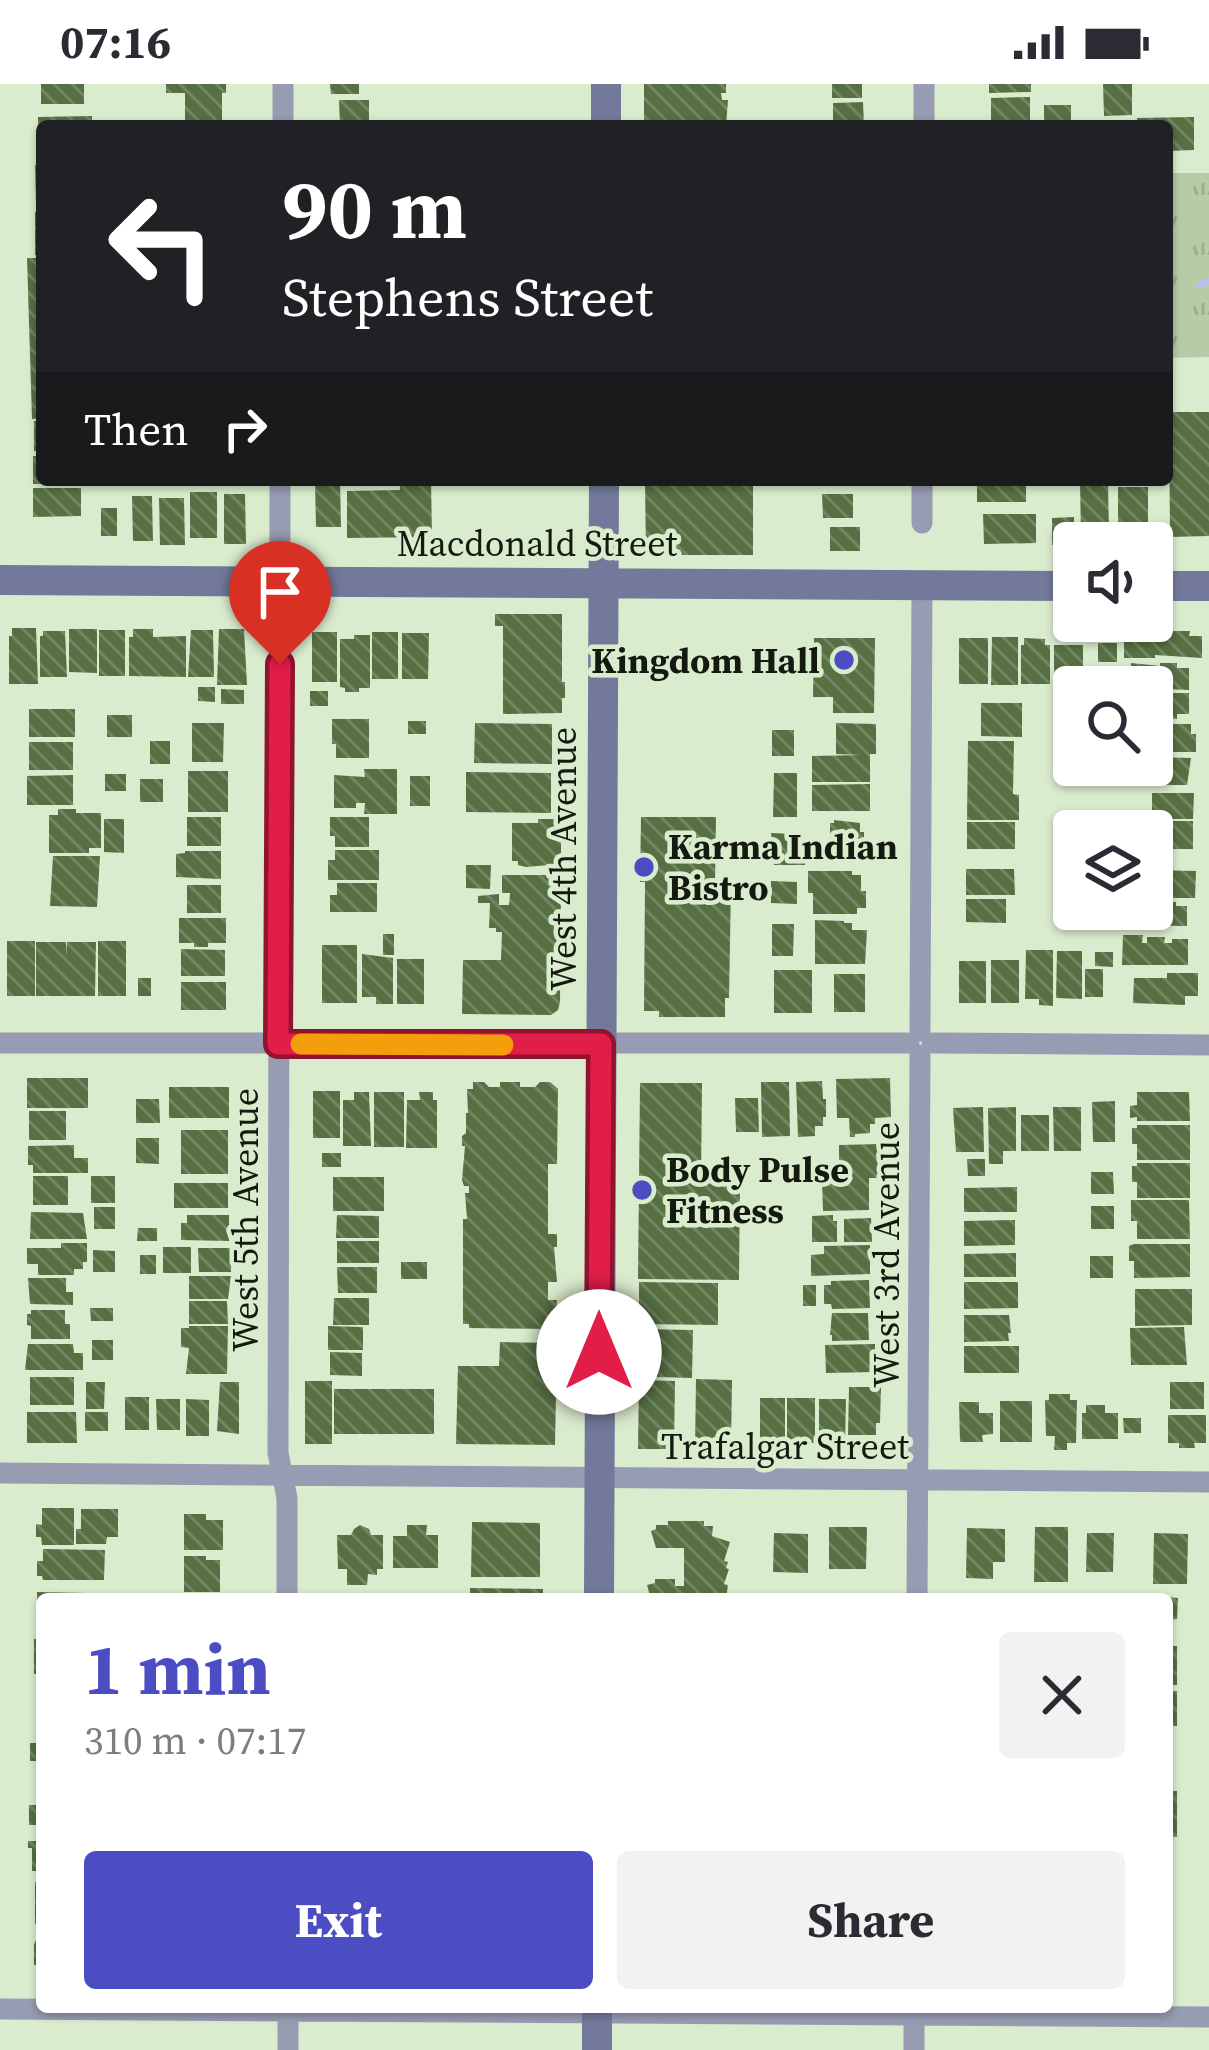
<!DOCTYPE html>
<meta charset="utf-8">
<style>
body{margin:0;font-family:"Source Serif 4",serif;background:#f2f2f3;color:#2b2b33;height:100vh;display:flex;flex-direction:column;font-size:45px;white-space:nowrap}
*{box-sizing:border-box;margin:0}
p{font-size:39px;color:#7c7c81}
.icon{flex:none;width:66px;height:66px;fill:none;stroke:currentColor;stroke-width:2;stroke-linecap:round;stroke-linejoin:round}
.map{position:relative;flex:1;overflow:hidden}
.side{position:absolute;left:36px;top:1509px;width:1137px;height:420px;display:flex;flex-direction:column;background:#fff;border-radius:12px;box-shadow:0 3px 9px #0004}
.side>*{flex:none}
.top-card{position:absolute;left:36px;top:36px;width:1137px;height:366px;border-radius:12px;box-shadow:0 3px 9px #0004;background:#202124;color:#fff;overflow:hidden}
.buttons{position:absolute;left:1053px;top:438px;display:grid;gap:24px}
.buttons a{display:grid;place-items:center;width:120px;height:120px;border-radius:12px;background:#fff;box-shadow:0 3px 9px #0004;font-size:60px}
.pin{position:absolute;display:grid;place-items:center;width:102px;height:102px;color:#fff;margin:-123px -51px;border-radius:50% 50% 50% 0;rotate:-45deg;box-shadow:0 0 12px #0007}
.pin .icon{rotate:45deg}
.me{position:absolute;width:132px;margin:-66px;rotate:0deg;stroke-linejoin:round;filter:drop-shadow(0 0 9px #0008)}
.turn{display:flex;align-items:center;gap:42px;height:252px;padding:0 48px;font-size:54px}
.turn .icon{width:156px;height:156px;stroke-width:2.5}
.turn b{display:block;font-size:84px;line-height:102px}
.then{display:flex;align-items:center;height:114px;padding:0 48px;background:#0003;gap:24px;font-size:45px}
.round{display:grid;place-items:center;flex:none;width:126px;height:126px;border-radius:12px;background:#f2f2f3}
.head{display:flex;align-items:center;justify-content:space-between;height:204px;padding:0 48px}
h1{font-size:72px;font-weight:700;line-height:90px;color:#4c4dc3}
.cta{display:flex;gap:24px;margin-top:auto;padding:24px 48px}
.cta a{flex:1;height:138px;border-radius:12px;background:#4c4dc3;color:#fff;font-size:48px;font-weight:700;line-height:138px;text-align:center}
.cta a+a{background:#f2f2f3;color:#2b2b33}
.status{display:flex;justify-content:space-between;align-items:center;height:84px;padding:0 60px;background:#fff;direction:ltr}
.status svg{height:33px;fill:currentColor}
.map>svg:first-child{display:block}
.park{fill:url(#park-tufts)}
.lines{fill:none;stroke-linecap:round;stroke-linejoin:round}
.stream{stroke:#b6bff5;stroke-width:6}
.building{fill:url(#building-back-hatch)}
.street{stroke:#989cb3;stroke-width:21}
.secondary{stroke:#73799a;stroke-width:30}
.route-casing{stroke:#92132f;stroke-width:30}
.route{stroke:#e11d48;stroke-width:21}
.slow{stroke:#f59e0b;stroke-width:21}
.poi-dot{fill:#4c4dc3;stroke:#daecce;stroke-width:4.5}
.labels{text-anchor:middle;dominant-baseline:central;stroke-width:9;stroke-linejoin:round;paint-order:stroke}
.street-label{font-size:36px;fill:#141a10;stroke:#daecce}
.poi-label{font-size:36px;font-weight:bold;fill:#141a10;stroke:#daecce;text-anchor:start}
</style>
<div class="status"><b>07:16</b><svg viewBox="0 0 49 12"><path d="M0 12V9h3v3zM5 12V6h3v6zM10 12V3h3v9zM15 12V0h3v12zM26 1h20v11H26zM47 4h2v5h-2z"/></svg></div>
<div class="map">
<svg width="1209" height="1966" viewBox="0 0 1209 1966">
<defs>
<pattern id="park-tufts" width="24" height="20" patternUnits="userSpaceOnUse" patternTransform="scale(3)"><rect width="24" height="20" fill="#b6cca6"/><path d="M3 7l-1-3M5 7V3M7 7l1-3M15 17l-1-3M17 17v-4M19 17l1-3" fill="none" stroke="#9caf8e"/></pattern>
<pattern id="building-back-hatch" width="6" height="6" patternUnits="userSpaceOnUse" patternTransform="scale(3)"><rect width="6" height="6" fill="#567042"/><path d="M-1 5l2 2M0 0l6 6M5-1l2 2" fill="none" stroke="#738665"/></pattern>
</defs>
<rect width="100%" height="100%" fill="#daecce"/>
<!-- park -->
<path class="park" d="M1167 89H1209V273L1167 274Z"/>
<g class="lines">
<!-- stream -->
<path class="stream" d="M1199 202 1209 196"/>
</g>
<!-- building -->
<path class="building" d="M41 0H84V20H41Z
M166 0H226V9H222V41H185V9H166Z
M330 0H359V10H331Z
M644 0H726V9H721L722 16H728L726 42H644Z
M832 0H862V14H832Z
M989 0H1031V8L989 9Z
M1103 0H1132V31L1104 32Z
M1030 13V39H991V14Z
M339 16H369V42H340Z
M863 18 864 42H833V19Z
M1044 21H1071V41H1044Z
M92 32V42H38V33Z
M1194 33V66L1167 67V42H1137V34Z
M35 81H42V119H36Z
M35 128H42V171H35Z
M27 174H42V334L32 335Z
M1169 328H1209V452L1170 453Z
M34 337H42V367H34Z
M33 372H42V400H33Z
M400 396H431L432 453 347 454V407L400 406Z
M645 396H753V471H646Z
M977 396H1026V418H977Z
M1080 396H1108L1109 453H1081Z
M340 397 341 443H316L315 398Z
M1118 403H1148V446H1118Z
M33 404H81V432L33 433Z
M190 408H217V454H190Z
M224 410H245L246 460H224Z
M822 410H853V434H823Z
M132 412H152L153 457H133Z
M159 414H184L185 461H160Z
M101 424H117V452H101Z
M983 430H1036V459L984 460Z
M1074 433V461H1052V434Z
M830 443H860V467H830Z
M495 530H562V598H565V614H562V629L503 630V542H495Z
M12 544H36L38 600H9V552H12Z
M69 545H97V589L69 588Z
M133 545H153V553L186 552V593L129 592V553H133Z
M219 545H244L247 601H217Z
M99 546H125V592H99Z
M191 546H213L214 593H188Z
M43 547H65L67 593H40V552H43Z
M1144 547 1172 550V547H1190L1189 552H1202V574L1155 571V574H1124V550H1144Z
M312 548H337V598H312Z
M372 548H398V595H372Z
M402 549H429L428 595H402Z
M354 551H370V604H359V608H345V604L340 603V555H354Z
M992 553H1018V601H991Z
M814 554H875L874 629H833V613H813Z
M959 554H988V600H959Z
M1024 554 1045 555V561H1050V600H1021V561H1024Z
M1098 559H1117V578H1098Z
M1054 561H1083V601L1054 602Z
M1131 579 1160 582V579H1177V584H1189V606L1118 603V587H1125V582H1131Z
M198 603H215V618L198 617Z
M221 605 244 606V620H221Z
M310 607H328V622H310Z
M1166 609H1189V630H1177V635L1152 633V611H1166Z
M981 619H1022V653L981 652Z
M29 625H75V653H29Z
M107 631H132V653H107Z
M332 635H369V674H336V660H332Z
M408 637H426V650H408Z
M192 639H224L223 678H192Z
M475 639 552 640V680L474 679Z
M836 639 876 640V670H870V698H812V672L862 671 836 670Z
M1152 640H1191V650H1196V668H1163V657H1152Z
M772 646H794V672H772Z
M150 657H170V680H150Z
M968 657H1014L1013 710 1019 711V736H967Z
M29 658H73V686H29Z
M1152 673 1191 674 1187 701H1138V681H1152Z
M1099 681H1123V699H1099Z
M364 685H397V730H364L365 719H356V724H334V691L365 693Z
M188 687H228V728H188Z
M466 688 551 689V729L466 728Z
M774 689H797V733H773Z
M105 690H126V707H105Z
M73 691V721H27V692Z
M410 692H430V722H410Z
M140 695H163V718H140Z
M870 700V727H812V701Z
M1152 709H1194L1193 735H1152Z
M58 725H76V729H101V764H89V769H49V731H58Z
M187 733H221V762H187Z
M330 733H369V763H335V752H330Z
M641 733H716L715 799 731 801 729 914H725V933H659V927H644L645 798H640Z
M104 735H124V769L104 768Z
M538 735H561V780L526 783 518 781V777H512V739H538Z
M834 736 860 739V748H864V777H821V757H830V739H834Z
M1146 737H1193V765H1152V747H1146Z
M967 738H1015V765H967Z
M771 749 794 750 795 767H805V781H774Z
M335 766H379V796H328V776H335Z
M185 767H221V795L176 793V770L185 769Z
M53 772H100L97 823 50 822Z
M466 781H491L490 805 466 804Z
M966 785H1014L1015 811H966Z
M1152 786 1196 787 1195 814H1152Z
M808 787H852V791H861V807H866V824H857V830H813V809H808Z
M502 791H547L551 795V802H561L560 918 558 926 551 931 462 930 463 876H501L502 848H496V844H489L490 819H478V812L499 810V821H509L510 809H502Z
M771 797 797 798V820L771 819Z
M337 799H377V828H330V811H337Z
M187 801H221V829H187Z
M966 815H1006V839L966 838Z
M1152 818H1176V822H1187V842L1117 841 1118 825H1152Z
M179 834H226V859H208V863H194V859H179Z
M815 836 844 837V839H852V846H867L865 880H815Z
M772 840H794L793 872H772Z
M383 850H394V871H383Z
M1123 851H1143L1142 859H1147V853H1165L1164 859H1172V855H1188V881H1122Z
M7 857H35V912H7Z
M98 857H126V912H98Z
M36 858H66V872L67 858H96L95 912H36Z
M322 861H357V919H322Z
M181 865 225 866V892H181Z
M1026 866H1053V922L1039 921V915H1025Z
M1057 867H1082V915L1056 914Z
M1095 868H1113V883L1095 882Z
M362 870 393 874V920H376V913H362Z
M397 875H424V920H397Z
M991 876H1019V919H991Z
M959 877H986V919H959Z
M1085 885H1103V913H1085Z
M774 886H812V929H774Z
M1167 889H1198V912H1185V921L1133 919 1134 894H1167Z
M834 890H865V928H834Z
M138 894H151V912H138Z
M181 898H226V926H181Z
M27 994H88V1024H27Z
M890 994 891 1033 875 1034V1040H870V1049L855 1050V1053H850L849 1034H837L836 995Z
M822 997 823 1015H826V1033H823V1042H815V1052L798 1053 796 998Z
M473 998H484L489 1003H500V998H520V1003H535L540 998H550L558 1005 557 1080H548V1150H557V1163H554L557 1198H548V1216H557L554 1245 469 1244V1240H463V1135H467L465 1109H469V1102H464L462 1096 465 1062H462V1052L466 1049V1029H468L467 1005H473Z
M761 998H789L790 1052 762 1053Z
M640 999H702L701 1096 740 1097 739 1196 638 1195Z
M169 1003H229V1034H169Z
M313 1007H340V1054H313Z
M354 1008H369L371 1062H343V1016H354Z
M374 1008H404V1063H374Z
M419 1008H433V1016H437V1064H406L407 1016H420Z
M1137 1008H1189L1190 1037H1137V1033L1130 1034V1022L1137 1021Z
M735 1014H758L759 1048H736Z
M136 1015H159L160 1039H136Z
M1115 1017V1058H1093L1092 1018Z
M983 1023 984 1068H956L953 1024Z
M1016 1023V1067H1003V1080H989L988 1024Z
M1053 1023H1081V1067H1054Z
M29 1027H66V1056H29Z
M1021 1031H1049V1067H1021Z
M1137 1041H1190V1076H1137V1060H1132V1044H1137Z
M181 1046H228V1090H181Z
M136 1054H159V1080L136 1079Z
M881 1060V1094H869V1126L823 1127 822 1097 839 1096V1061Z
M74 1061V1074H88V1089H33V1081H28V1062Z
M322 1069H341V1083H322Z
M967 1075H985V1092H968Z
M1137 1079H1190V1114H1137V1098H1132V1082H1137Z
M1091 1088H1113L1114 1110H1091Z
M33 1092H68V1121H33Z
M91 1092H115V1119H91Z
M333 1093H384V1127H333Z
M174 1099H228V1124H174Z
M1017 1103V1128H964V1104Z
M1131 1116H1189L1190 1155H1137V1137H1131Z
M1091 1122H1114V1145H1091Z
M94 1123H115V1145H94Z
M31 1128 83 1129 87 1155H30Z
M187 1131H229V1157L181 1156V1139H187Z
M337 1131 379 1132V1154H336Z
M833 1131V1137H837V1158H812V1132Z
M871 1134 872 1158H844V1135Z
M1015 1136V1161L964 1162V1137Z
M138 1144H157V1157H137Z
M337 1157H379V1179H337Z
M61 1159H87V1178H83V1185H74V1191H38V1180H27V1164H61Z
M1134 1160H1190V1193L1134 1194V1177H1129V1162Z
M870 1161V1190L811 1192V1171L824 1170V1162Z
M163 1163H191V1189H163Z
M198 1164H231V1188H199Z
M93 1166 115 1167V1188H93Z
M1016 1169V1193H964V1170Z
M140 1171H156V1190H140Z
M1090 1172H1113V1194H1090Z
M401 1178H427V1195H401Z
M337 1183H377V1209H338Z
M189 1192H231L228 1215H189Z
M28 1194H66V1208H73V1221L30 1220Z
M869 1196 870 1224 832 1225 831 1220H824V1201H831V1197Z
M639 1198 718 1199V1241L639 1240Z
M964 1198H1018V1224L964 1225Z
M803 1201H816V1222H803Z
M1135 1205H1192V1241L1135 1242Z
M334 1214H369V1241H333Z
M189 1217H227L228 1240H189Z
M90 1224H113V1237H91Z
M31 1226H65V1240H70V1255H31V1242L27 1241V1230H31Z
M832 1229H868L869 1256 832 1257V1251H830Z
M964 1231H1009L1011 1249H1008L1009 1257 964 1258Z
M189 1242H228L227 1290H186L189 1264 181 1263V1244H189Z
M328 1242 363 1243V1266H328Z
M1184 1243 1187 1281H1131L1130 1244Z
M639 1245 693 1246 692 1294 657 1293V1286L639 1285Z
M92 1256H113V1276H92Z
M500 1258 557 1259 555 1361 456 1360 458 1282H499Z
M28 1260H73L74 1269H83V1286H25Z
M875 1260V1288L826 1289 825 1261Z
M964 1262H1019V1289H964Z
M330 1268 362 1269V1292L330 1291Z
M30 1293H74V1321H30Z
M696 1295 732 1296 731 1364H695Z
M639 1296 675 1297 674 1365H638Z
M305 1297H332V1360H305Z
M86 1298H105L104 1325H86Z
M220 1298H239V1350L217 1347Z
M1170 1298H1204V1325H1170Z
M849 1303H881L880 1339H876V1351H848Z
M334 1305H434V1350H334Z
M1049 1310H1070V1316H1077L1076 1359H1067V1366H1054L1055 1352H1046L1045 1316H1049Z
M125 1313H149V1346H125Z
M760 1314H785V1358H760Z
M787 1314H815V1359H787Z
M156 1315H180V1346H157Z
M186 1315 209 1316V1352H186Z
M819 1315H846L845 1359H819Z
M1000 1317H1032V1358H1000Z
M959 1318H979V1329H993V1350L982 1351 983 1358H960Z
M1086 1321H1105V1329H1118V1355H1082V1329H1086Z
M27 1328H76L77 1359H27Z
M85 1328H108V1347H85Z
M1168 1331H1206V1359H1194L1195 1364H1179V1359H1168Z
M1123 1334H1141V1349H1124Z
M42 1424H74V1461H42L41 1453H36V1440L42 1441Z
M81 1425H118V1453H107L106 1460H76V1445H81Z
M184 1430H206V1436H223V1466H184Z
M668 1437H704V1442H713L712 1452 730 1458 724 1477 728 1478 726 1484 729 1485 724 1500 728 1501 726 1515H651L647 1501 655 1499V1495H675V1502H684V1464H656L651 1447 656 1445V1441H668Z
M472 1438 540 1439V1493H471Z
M360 1441 369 1445 371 1451H383V1485H377V1491L368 1490 367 1501H347V1485H338L337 1451H351L354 1445Z
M407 1441H427L426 1451H438V1484H393V1452H407Z
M829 1443H867L866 1485H829Z
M1035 1443H1068V1498H1034Z
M967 1444 1005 1445V1478H993V1495L966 1494Z
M774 1449 808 1450V1489L773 1488Z
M1087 1449H1114L1113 1488H1086Z
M1154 1449 1188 1450 1187 1500H1153Z
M43 1465 105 1466 104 1496H43L42 1492H37V1477H43Z
M184 1472H206V1476H220V1508H184Z
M470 1504 543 1505V1515H470Z
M37 1508 87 1509V1515H42V1541H37Z
M1167 1513 1178 1514 1177 1535 1167 1536Z
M34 1555H42V1590H34Z
M1167 1562H1177V1601H1167Z
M1167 1607H1177V1642H1167Z
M37 1649H42V1688H37V1677H30V1659H37Z
M1167 1707H1177V1753L1167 1752Z
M29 1721H42V1741H29Z
M38 1753H42V1787H32V1764H28V1757H38Z
M35 1798H42V1840H35Z
M38 1851H42V1881H34V1861Z"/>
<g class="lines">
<!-- street -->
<path class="street" d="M283 42V0
M924 42V0
M280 396 278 1369 287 1414V1515
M922 439V396
M920 947 922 501
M0 959H909
M932 959 1209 961
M0 1389 1209 1398
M917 1515 920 971
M914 1923V1966
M0 1925 1209 1933
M288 1966V1923"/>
<!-- secondary -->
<path class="secondary" d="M606 42V0
M0 496 1074 502
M1152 502H1209
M599 1515 604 396
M597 1966V1923"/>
</g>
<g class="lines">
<!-- route casing -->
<g class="route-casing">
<path id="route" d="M280 580 278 960H601L599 1268"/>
</g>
<!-- route -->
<use href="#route" class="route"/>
<!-- slow -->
<path class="slow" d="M301 960 503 961"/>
</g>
<!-- markers -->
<g class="poi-dot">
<circle cx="844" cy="576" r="12"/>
<circle cx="644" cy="783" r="12"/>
<circle cx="642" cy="1106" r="12"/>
</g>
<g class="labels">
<!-- street labels -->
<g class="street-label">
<text x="537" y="459">Macdonald Street</text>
<text transform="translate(563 775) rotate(-90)">West 4th Avenue</text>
<text transform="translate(245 1136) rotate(-90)">West 5th Avenue</text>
<text transform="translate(886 1171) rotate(-90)">West 3rd Avenue</text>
<text x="785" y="1362">Trafalgar Street</text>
</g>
<!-- poi labels -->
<g class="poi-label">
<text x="820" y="576" text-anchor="end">Kingdom Hall</text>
<text x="668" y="762">Karma Indian<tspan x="668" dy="41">Bistro</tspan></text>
<text x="666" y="1085">Body Pulse<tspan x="666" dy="41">Fitness</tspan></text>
</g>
</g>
</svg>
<div class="buttons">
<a><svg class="icon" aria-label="sound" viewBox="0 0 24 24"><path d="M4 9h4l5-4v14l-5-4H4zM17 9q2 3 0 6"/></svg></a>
<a><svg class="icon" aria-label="search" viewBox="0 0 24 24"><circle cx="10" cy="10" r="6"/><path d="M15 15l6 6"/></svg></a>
<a><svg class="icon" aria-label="layers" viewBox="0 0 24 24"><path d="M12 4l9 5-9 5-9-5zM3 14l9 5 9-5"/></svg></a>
</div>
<div class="pin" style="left:280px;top:580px;background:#d93025"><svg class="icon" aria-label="arrive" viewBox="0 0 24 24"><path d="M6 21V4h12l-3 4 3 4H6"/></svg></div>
<svg class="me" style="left:599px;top:1268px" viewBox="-20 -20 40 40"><circle r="19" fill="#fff"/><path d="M0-13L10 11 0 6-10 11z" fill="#e11d48"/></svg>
<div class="top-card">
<div class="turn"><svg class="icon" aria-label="left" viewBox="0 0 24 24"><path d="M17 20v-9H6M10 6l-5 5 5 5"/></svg><div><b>90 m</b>Stephens Street</div></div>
<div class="then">Then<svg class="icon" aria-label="right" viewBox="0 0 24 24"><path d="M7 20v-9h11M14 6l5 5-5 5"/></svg></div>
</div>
<section class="side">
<div class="head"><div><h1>1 min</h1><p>310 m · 07:17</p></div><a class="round"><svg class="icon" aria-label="close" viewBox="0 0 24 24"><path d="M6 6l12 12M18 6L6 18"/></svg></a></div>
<div class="cta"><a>Exit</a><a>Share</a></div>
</section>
</div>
